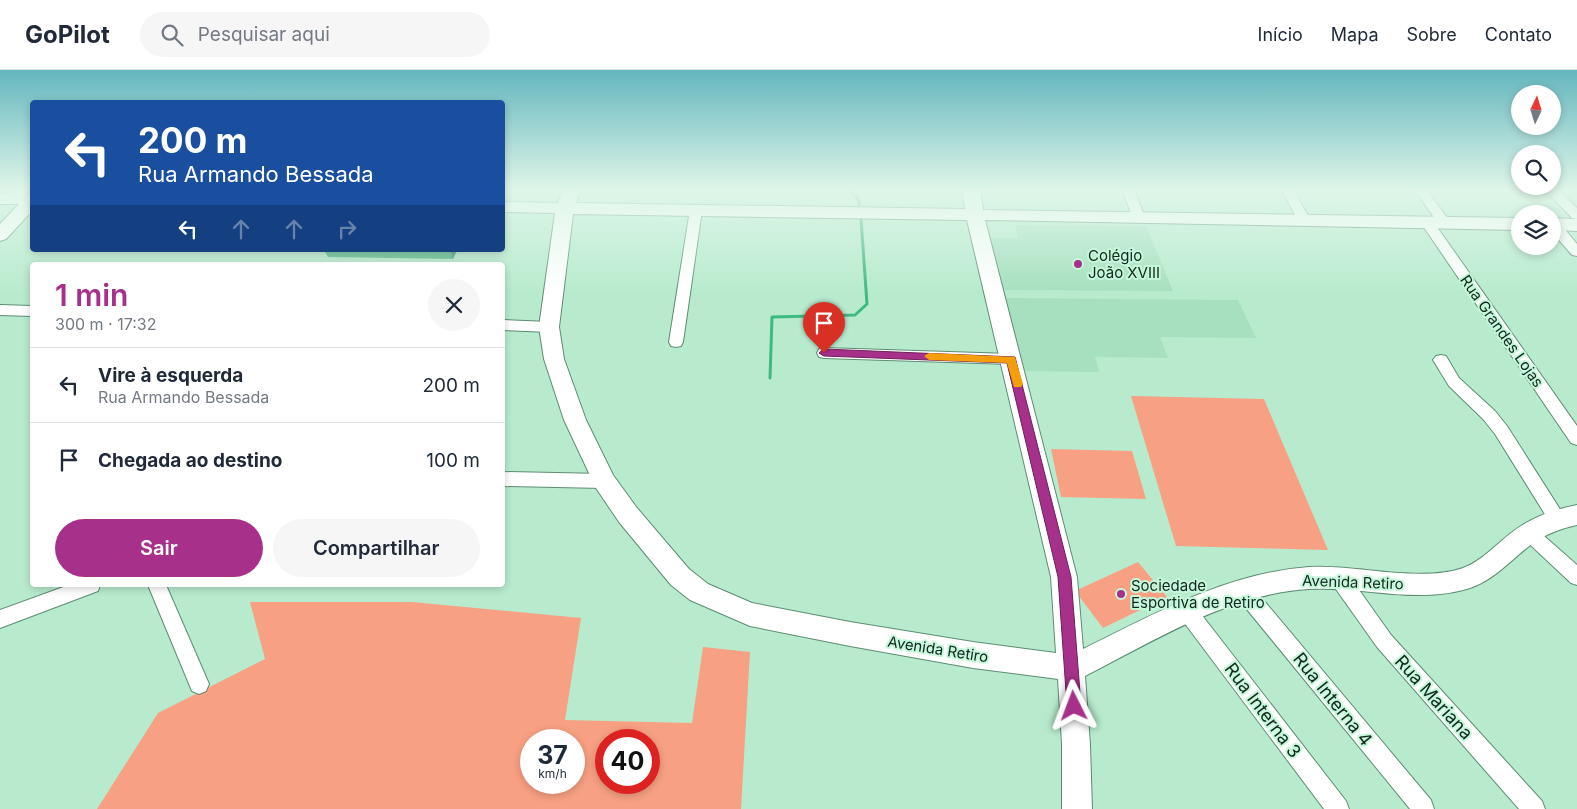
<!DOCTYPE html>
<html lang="pt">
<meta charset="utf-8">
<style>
body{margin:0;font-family:Inter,sans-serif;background:#f6f6f7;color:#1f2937;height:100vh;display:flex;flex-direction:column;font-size:19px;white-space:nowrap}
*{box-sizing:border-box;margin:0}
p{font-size:16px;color:#747a83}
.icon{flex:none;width:28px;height:28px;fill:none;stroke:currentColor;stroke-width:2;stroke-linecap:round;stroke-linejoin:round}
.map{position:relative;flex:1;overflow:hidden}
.details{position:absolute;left:30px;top:192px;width:475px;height:325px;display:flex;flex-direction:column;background:#fff;border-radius:5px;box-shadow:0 2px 8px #0003}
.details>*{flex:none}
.hud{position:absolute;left:30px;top:30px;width:475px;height:152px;border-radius:5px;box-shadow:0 2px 8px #0003;background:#1a4fa0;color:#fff;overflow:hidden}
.needle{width:32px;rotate:4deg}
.fabs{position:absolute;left:1511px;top:15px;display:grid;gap:10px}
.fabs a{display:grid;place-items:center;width:50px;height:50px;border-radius:50%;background:#fff;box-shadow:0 2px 8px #0003;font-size:25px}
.speed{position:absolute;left:520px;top:659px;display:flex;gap:10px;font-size:25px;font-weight:700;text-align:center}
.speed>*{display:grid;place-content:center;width:65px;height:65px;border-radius:50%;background:#fff;box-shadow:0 2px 8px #0003;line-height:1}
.speed small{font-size:12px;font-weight:400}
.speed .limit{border:8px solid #d22;background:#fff;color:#111}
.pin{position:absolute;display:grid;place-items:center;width:42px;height:42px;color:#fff;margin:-51px -21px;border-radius:50% 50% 50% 0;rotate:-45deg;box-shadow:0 0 5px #0007}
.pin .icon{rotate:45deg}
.me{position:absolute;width:55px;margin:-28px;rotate:357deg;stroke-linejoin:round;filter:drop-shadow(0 0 4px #0008)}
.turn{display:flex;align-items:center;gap:18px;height:105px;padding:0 25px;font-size:22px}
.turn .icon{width:65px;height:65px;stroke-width:2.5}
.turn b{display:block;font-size:35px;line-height:42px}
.lanes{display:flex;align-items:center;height:48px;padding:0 25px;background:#0003;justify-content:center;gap:25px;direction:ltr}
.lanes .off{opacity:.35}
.round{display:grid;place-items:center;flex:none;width:52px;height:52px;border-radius:26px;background:#f6f6f7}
.head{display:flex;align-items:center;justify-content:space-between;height:85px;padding:0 25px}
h1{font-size:30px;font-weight:600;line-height:38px;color:#a7318a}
.cta{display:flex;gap:10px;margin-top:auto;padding:10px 25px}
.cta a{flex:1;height:58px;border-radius:30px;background:#a7318a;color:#fff;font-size:20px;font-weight:600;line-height:58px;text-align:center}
.cta a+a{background:#f6f6f7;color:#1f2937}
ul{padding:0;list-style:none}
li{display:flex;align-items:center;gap:15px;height:75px;padding:0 25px;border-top:1px solid #e0e1e3}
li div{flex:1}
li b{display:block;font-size:19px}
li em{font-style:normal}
header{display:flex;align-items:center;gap:30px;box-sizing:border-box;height:70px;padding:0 25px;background:#fff;border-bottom:1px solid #e0e1e3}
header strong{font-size:24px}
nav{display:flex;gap:28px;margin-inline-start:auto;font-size:18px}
.search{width:350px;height:45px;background:#f6f6f7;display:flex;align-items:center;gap:12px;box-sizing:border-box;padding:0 18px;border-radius:28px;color:#747a83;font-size:19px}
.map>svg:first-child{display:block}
.built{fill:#a6e0bf}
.green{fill:#f8a083;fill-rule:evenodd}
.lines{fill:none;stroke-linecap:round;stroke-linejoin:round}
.stream{stroke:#3eb980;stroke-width:3}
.street-casing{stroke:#5d8c72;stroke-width:2}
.secondary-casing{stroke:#5d8c72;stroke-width:2}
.street{fill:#fff;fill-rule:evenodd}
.secondary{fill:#fff;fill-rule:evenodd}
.wall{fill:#52b885}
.shaded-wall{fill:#42966c}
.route{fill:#a7318a;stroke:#6d205a}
.slow{fill:#f59e0b}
.poi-dot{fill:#a7318a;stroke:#c5f8db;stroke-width:2}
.labels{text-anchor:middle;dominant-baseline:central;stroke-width:4;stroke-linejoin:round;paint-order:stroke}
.poi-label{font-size:15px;fill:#13271c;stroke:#c5f8db;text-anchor:start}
.street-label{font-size:15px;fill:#13271c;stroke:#c5f8db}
.near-street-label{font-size:18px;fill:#13271c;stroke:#c5f8db}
</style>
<header>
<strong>GoPilot</strong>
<div class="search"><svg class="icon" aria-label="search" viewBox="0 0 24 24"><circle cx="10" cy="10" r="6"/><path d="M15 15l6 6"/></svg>Pesquisar aqui</div>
<nav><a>Início</a><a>Mapa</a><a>Sobre</a><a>Contato</a></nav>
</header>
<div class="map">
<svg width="1577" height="739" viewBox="0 0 1577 739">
<rect width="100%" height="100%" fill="#b8ebce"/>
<!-- built -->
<path class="built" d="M1015 155 1146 156 1173 221 1000 220 989 168H1018Z
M1005 228 1238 230 1256 268 1160 267 1168 288 1095 287 1099 302 1021 301Z"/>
<!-- green -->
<path class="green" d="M1131 326 1264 329 1328 480 1176 476Z
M1051 379 1132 381 1146 429 1061 427Z
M1138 492 1167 527 1103 558 1075 521Z
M250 532H412L581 548 565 650 692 653 703 577 750 582 741 739H97L158 643 265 589ZM531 670H574V712H531ZM606 670H649V712H606Z"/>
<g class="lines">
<!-- stream -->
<path class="stream" d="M850 119 859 131V137
M770 308 772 247 855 245 867 234 861 149"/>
<!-- street casing -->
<g class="street-casing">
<path id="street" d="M16 119H28L20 132 16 133 10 129Z
M1122 119H1134L1145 148 1144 151H1134Z
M1281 119H1293L1311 151 1310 154H1300Z
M1414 119H1426L1451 153 1450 156H1440Z
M1544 119H1557L1577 138V149L1572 148Z
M696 136 702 140 683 272 681 276 676 277 671 276 669 272 690 140Z
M1427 149 1432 150 1577 356V375L1571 373 1421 153Z
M1552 150 1558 151 1577 174V186L1572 185 1552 162Z
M0 235 32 236V246L0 245Z
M502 250 549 252 554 253 556 257 554 261 549 262 502 260Z
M824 278 1011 284 1016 285 1019 289 1016 293 1011 294 824 288 819 287 817 283 819 279Z
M1441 285 1446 286 1459 308 1495 341 1507 356 1563 444 1566 449 1563 454 1557 456 1551 454 1495 364 1483 349 1449 316 1433 290 1436 286Z
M502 402 604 404 610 406 612 411 610 416 604 418 502 416Z
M1529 456 1535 458 1577 495V515L1571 513 1523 468 1520 463 1523 458Z
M1340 501 1347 503 1391 565 1542 731 1545 739H1519L1377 577 1333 515 1331 509 1333 503Z
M1243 512 1250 514 1431 730 1434 739H1410L1236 526 1234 520 1236 514Z
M69 515H100L98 521 0 558V540Z
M148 515H166L209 614 206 621 199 624 192 621Z
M1187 532 1194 535 1346 731 1349 739H1324L1180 547 1178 541 1180 535Z"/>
</g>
<!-- secondary casing -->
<g class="secondary-casing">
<path id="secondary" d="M563 119H581L576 133 965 139 962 119H980L983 140 1520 148V160L985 150 1077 507 1083 579C1154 544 1227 503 1309 497 1355 494 1420 513 1463 498 1485 490 1501 468 1521 456 1538 445 1557 439 1577 435V455C1563 458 1551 462 1538 470 1514 485 1496 511 1467 519 1414 534 1363 516 1309 519 1228 524 1156 570 1085 606L1090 674 1092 739H1062V674L1058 609 973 598 850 576 750 556 690 530 671 515 619 452 596 418 564 350 544 289 539 257 555 143 502 142V132L558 133ZM573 144 967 150 1051 507 1056 583 973 572 850 552 752 533 708 514 689 499 637 438 613 405 586 350 564 289 559 257Z
M0 124H32V141L6 169 0 171V154L19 134H0Z
M1552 148 1577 149V161L1552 160Z"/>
</g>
<!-- street -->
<use href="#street" class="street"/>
<!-- secondary -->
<use href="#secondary" class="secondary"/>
</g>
<!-- wall -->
<path class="wall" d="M324 180H457L453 189 328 187Z"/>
<!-- shaded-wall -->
<path class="shaded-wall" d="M450 180H457L453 189Z"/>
<!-- sky -->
<linearGradient id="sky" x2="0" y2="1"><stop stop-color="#64b6be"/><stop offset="0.54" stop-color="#dff6e9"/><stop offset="1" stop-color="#dff6e9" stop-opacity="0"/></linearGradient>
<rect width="1577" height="222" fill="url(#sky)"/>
<!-- route -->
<path class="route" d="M824 279 1015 287 1071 507 1081 636 1079 641 1074 643 1069 641 1067 636 1058 507 1007 293 824 286 819 283Z"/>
<!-- slow -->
<path class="slow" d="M929 283 1015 287 1023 314 1021 317H1014L1007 293 929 290 924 286Z"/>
<!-- markers -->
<g class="poi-dot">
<circle cx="1078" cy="194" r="5"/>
<circle cx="1121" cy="524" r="5"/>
</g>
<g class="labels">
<!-- poi labels -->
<g class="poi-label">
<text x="1088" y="185">Colégio<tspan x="1088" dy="17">João XVIII</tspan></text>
<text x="1131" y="515">Sociedade<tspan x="1131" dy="17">Esportiva de Retiro</tspan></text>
</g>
<!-- street labels -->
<g class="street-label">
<text transform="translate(1502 261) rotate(55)">Rua Grandes Lojas</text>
<text transform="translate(1353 512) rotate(2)">Avenida Retiro</text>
<text transform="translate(938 579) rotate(9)">Avenida Retiro</text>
</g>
<!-- near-street labels -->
<g class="near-street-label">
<text transform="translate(1434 627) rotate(48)">Rua Mariana</text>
<text transform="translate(1333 629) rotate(51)">Rua Interna 4</text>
<text transform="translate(1263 640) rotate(53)">Rua Interna 3</text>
</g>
</g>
</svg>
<div class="fabs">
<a><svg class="needle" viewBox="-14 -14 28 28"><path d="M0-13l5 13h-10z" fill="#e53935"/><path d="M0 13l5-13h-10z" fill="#747a83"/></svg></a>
<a><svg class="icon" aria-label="search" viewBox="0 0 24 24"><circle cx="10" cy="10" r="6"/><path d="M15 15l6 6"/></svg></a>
<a><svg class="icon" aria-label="layers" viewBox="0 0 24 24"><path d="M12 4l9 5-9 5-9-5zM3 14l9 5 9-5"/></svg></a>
</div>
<div class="speed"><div>37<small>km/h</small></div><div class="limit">40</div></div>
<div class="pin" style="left:824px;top:283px;background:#d93025"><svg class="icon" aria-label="arrive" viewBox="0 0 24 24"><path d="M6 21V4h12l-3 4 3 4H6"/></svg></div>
<svg class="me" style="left:1074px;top:636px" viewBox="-20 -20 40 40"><path d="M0-17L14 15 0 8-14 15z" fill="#a7318a" stroke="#fff" stroke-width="4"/></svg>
<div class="hud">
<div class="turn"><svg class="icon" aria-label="left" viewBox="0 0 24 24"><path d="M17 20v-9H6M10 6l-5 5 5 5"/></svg><div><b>200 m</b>Rua Armando Bessada</div></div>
<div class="lanes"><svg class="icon" aria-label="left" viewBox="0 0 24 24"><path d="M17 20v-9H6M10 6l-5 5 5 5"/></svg><svg class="icon off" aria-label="ahead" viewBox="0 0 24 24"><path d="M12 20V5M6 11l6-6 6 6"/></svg><svg class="icon off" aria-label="ahead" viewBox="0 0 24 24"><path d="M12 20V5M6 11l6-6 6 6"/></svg><svg class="icon off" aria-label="right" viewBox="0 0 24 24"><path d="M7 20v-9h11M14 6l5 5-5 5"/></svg></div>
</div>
<section class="details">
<div class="head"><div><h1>1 min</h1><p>300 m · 17:32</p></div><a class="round"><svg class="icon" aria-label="close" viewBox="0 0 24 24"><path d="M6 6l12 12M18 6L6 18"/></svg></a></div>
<ul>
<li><svg class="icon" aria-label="left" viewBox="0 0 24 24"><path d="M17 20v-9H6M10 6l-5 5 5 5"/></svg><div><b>Vire à esquerda</b><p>Rua Armando Bessada</p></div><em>200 m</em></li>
<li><svg class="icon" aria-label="arrive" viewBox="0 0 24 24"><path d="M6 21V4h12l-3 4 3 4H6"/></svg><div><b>Chegada ao destino</b></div><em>100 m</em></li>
</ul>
<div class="cta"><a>Sair</a><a>Compartilhar</a></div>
</section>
</div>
